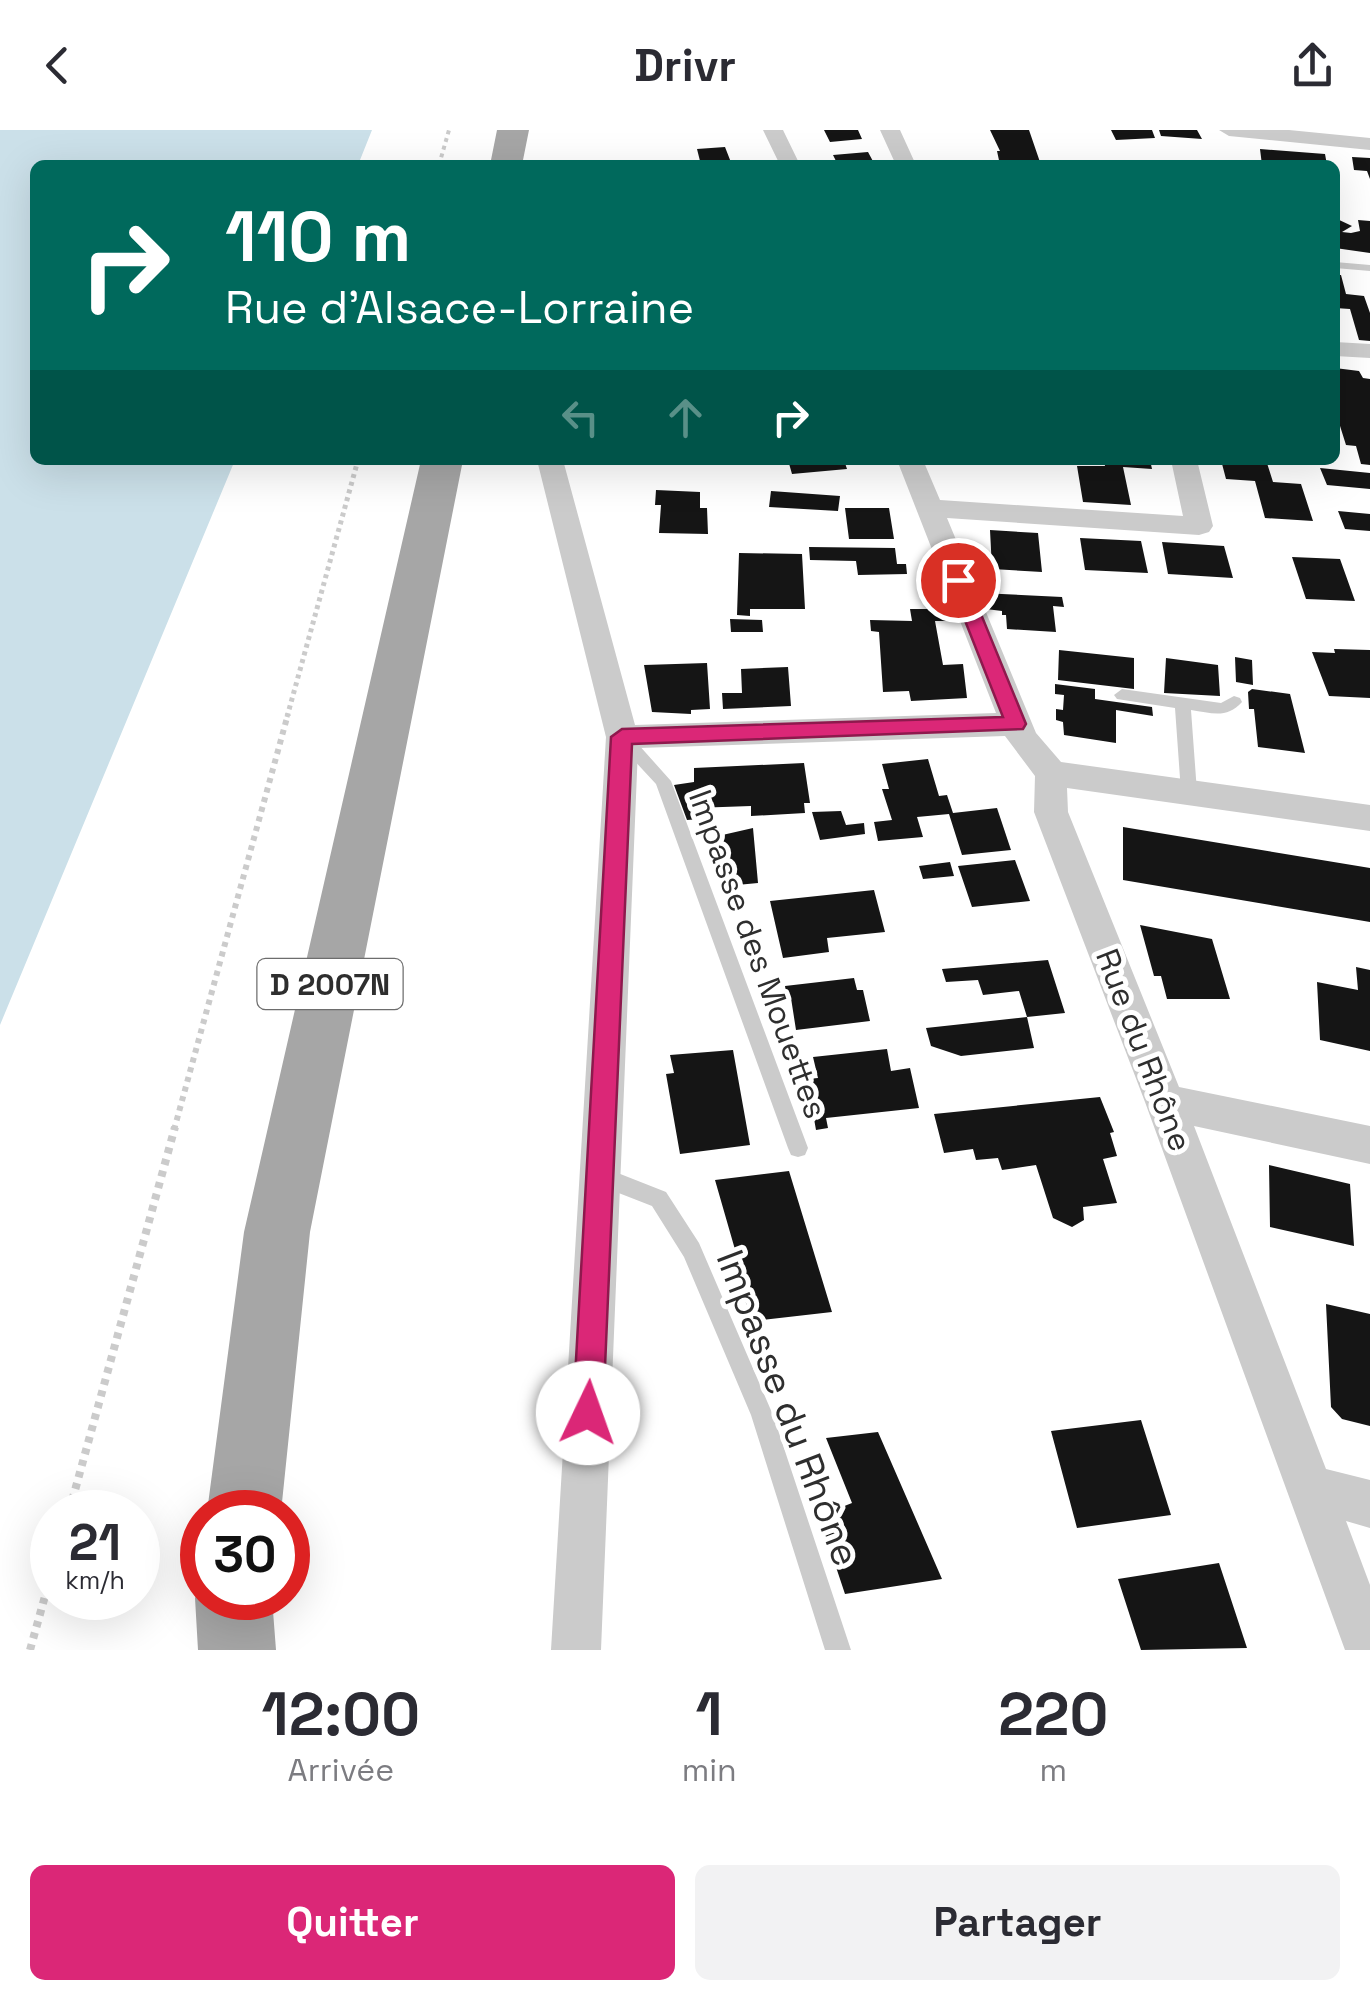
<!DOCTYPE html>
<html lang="fr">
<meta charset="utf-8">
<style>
body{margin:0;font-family:"Space Grotesk",sans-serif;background:#f2f2f3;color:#2b2b33;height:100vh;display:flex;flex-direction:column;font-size:38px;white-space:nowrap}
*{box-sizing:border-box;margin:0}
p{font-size:32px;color:#7c7c81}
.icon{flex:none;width:55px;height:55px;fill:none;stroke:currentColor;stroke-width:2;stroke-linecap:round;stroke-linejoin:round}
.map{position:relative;height:1520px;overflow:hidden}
.sheet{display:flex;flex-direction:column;background:#fff;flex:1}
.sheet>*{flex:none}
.hud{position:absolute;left:30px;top:30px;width:1310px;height:305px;border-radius:15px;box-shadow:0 10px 40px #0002;background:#00695c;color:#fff;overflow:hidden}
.speed{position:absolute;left:30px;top:1360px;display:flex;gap:20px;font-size:50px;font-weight:700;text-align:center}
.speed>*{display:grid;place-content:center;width:130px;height:130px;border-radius:50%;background:#fff;box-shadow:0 10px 40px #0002;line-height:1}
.speed small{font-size:25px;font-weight:400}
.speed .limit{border:15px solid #d22;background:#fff;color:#111}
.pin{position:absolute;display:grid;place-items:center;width:85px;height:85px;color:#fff;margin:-42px;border:5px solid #fff;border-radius:50%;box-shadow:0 2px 10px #0007}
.me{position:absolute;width:110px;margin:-55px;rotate:3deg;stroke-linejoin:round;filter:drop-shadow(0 0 8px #0008)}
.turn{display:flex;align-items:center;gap:35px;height:210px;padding:0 30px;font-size:45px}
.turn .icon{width:130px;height:130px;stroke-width:2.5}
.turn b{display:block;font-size:70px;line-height:85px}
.lanes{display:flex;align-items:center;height:95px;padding:0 30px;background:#0003;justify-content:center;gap:50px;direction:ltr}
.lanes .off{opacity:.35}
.eta{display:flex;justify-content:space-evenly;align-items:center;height:170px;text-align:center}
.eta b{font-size:60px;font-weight:800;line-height:70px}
.action{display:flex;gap:20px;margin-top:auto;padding:20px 30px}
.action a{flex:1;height:115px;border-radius:15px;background:#db2777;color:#fff;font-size:40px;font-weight:800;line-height:115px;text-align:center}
.action a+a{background:#f2f2f3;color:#2b2b33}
header{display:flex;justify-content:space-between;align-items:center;height:130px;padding:0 30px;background:#fff;font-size:45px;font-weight:800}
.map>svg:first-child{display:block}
.water{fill:#cbe0e9}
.building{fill:#151515}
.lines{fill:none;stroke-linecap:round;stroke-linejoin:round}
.path-far3{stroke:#cbcbcb;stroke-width:4;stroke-dasharray:4 4;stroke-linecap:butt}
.path-far2{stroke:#cbcbcb;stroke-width:5;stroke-dasharray:4 4;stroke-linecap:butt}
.path-far1{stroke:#cbcbcb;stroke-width:6;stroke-dasharray:5 5;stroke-linecap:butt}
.path{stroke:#cbcbcb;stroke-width:8;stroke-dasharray:6 6;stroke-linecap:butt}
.service{fill:#cbcbcb;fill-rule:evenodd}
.minor{fill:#cbcbcb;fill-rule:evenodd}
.primary{fill:#a6a6a6;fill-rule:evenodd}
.route{fill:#db2777;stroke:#8e194d;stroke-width:2.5}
.labels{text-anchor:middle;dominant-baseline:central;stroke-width:10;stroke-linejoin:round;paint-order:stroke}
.shield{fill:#fff;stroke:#6d6d6d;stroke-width:2.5}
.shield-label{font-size:30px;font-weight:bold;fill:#2e2e2e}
.street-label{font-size:32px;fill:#2e2e2e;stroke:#fff}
.near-street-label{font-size:38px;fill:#2e2e2e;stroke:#fff}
</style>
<header><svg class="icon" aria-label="back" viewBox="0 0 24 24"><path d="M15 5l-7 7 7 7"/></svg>Drivr<svg class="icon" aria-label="share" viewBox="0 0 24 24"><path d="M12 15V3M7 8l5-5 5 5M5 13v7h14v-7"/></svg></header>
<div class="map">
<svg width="1370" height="1520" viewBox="0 0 1370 1520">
<rect width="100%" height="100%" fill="#fff"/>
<!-- water -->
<path class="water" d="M0 0H372L358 35H35V330H235L0 895Z"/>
<!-- building -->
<path class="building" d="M824 0H858L862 9 830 12Z
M990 0H1029L1041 35H1000L997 21H1000Z
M1111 0H1152L1155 8 1116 10Z
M1159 0H1197L1202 9 1161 6Z
M725 17 732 35H701L697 19Z
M1260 19 1325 24 1327 35H1262Z
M868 22 875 35H834L832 32 836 31 833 25Z
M1352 27 1370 28V49L1367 41 1354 40Z
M1335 88 1352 96 1342 102 1351 103 1360 101 1358 90 1370 91V123L1335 118Z
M1335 145H1341L1346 164 1364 166 1370 183V211L1359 210 1350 179 1335 178Z
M1335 238 1359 241 1363 248 1370 249V335L1361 334 1356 316 1346 315 1335 280Z
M788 330H844L847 339 792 344Z
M1104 330H1150L1152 339 1123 337 1131 375 1083 372 1077 336H1105Z
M1221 330H1266L1273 352 1301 354 1313 391 1265 388 1255 351 1226 349Z
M1320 338 1370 343V359L1327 355Z
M656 360 700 362V378H707L708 404 659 403 661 375H655Z
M771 361 840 366 838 381 769 377Z
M845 378H889L894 409H849Z
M1338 381 1370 384V401L1345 399Z
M990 400 1038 403 1042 442 992 439Z
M1080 408 1141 411 1148 443 1085 440Z
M1162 412 1224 416 1233 448 1168 444Z
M809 417 895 418 897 434H906L907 444 858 445 856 431 810 430Z
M739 423 802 424 805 479H750V486L737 485Z
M1292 427 1340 429 1355 471 1306 469Z
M980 463 1062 467 1064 477 1053 476 1056 502 1007 499 1006 485H1002V481L986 479Z
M910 479H942L947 491H935L943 535 963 534 967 568 911 571 909 561 883 562 879 502 871 501 870 490 912 491Z
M730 489 762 490 763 502H731Z
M1334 519 1370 520V568L1329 566 1312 522 1335 523Z
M1059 520 1134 528V559L1058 550Z
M1235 527 1252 530 1253 555 1236 552Z
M1166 528 1218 535 1220 566 1164 563Z
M707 533 710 579 691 580V584L652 582 644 535Z
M788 537 791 576 723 579 722 563H742L741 539Z
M1055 554 1095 559V569L1152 577 1153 586 1116 580V613L1064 605 1063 592 1056 590V579L1063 580 1064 565 1055 564Z
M1252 559 1290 564 1305 623 1258 617 1254 579H1249L1248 562Z
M928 629 939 666 947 665 953 683 997 678 1011 720 962 725 949 684 917 687 923 707 878 711 874 692 892 690 882 659H889L882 634Z
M804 633 810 673H804L805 683 751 686V676L694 678 700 689 687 690 674 655 694 652V638Z
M841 681 846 695 864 693 865 704 820 710 812 682Z
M1123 697 1370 738V792L1123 750Z
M753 698 758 753 737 755 718 706Z
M1015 730 1030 771 972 777 958 736Z
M950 732 954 746 923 749 919 736Z
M874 760 885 802 827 808 829 822 783 828 770 771Z
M1140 795 1212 809 1230 869H1167L1161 846H1154Z
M1048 830 1065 883 1027 887 1019 861 983 865 978 850 946 852 942 839Z
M1356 837 1370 840V921L1320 910 1317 852 1358 860Z
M854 848 857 860H863L870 891 796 900 791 868 787 869 785 856Z
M1027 887 1034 918 961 926 931 916 926 898Z
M887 919 891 941 910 938 919 978 826 988 828 998 816 1000 807 949 818 948 813 927Z
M733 920 750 1015 680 1024 666 944 674 943 670 925Z
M1100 967 1114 1002 1110 1003 1117 1026 1103 1029 1117 1073 1083 1077 1084 1090 1072 1097 1053 1088 1036 1035 1002 1040 998 1028 976 1030 973 1019 944 1023 934 984Z
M1269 1035 1350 1054 1354 1116 1270 1097Z
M789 1041 832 1182 753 1191 728 1126 736 1123 715 1050Z
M1326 1174 1370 1184V1296L1342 1289 1331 1277Z
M1141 1290 1171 1385 1077 1398 1051 1301Z
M878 1302 942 1449 845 1464 819 1386 852 1373 826 1308Z
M1219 1433 1247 1518 1141 1520 1118 1449Z"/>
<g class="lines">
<!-- path-far3 -->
<path class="path-far3" d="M439 35 449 0"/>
<!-- path-far2 -->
<path class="path-far2" d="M287 587 358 330"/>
<!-- path-far1 -->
<path class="path-far1" d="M174 1000 288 584"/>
<!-- path -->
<path class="path" d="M69 1382 175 997
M30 1520 52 1441"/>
<!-- service -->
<path class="service" d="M1335 132 1370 135V141L1335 138Z
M1122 559 1221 573 1234 566 1240 568 1242 572C1227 589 1212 583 1191 580L1197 662 1195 666H1183L1181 662 1175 578 1117 569 1114 565Z
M623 602 629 604 671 651 808 1018 805 1025 798 1027 791 1025 788 1018 656 654 617 612 615 608Z
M600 1036 666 1062 699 1113 773 1285 851 1520H825L751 1285 684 1127 652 1076 593 1053 590 1046 593 1039Z"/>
<!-- minor -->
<path class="minor" d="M763 0H783L800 35H780Z
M880 0H900L916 35H896Z
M1219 0H1289L1370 8V20L1229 6Z
M1335 212 1370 214V228L1335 226Z
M537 330H563L635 595 996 583 897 330H923L940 370 1183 386 1171 330H1197L1213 396 1209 402 1199 405 947 388 1036 603 1061 632 1370 675V701L1067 658 1068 682 1179 957 1370 996V1034L1194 996 1326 1339 1370 1350V1398L1346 1391 1370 1455V1520H1345L1145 972 1034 682 1035 646 1005 606 638 618 601 1520H551L606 607Z"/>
<!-- primary -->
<path class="primary" d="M497 0H529L522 35H490Z
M421 330H463L310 1102 281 1382H207L244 1102Z
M202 1451V1468H272L276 1520H198L195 1468Z"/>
</g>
<!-- route -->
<path class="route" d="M958 444 967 450 1026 594 1023 599 632 614 603 1283 599 1293 588 1298 578 1293 573 1283 611 607 622 599 1003 587 949 450Z"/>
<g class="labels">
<!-- shield labels -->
<rect class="shield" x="257.5" y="829" width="145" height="50" rx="8"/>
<g class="shield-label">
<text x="330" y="854">D 2007N</text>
</g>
<!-- street labels -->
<g class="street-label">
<text transform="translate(758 824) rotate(70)">Impasse des Mouettes</text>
<text transform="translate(1144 920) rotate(69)">Rue du Rhône</text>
</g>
<!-- near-street labels -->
<g class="near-street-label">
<text transform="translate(788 1278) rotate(69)">Impasse du Rhône</text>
</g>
</g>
</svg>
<div class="speed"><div>21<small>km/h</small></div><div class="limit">30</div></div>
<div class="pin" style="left:958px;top:450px;background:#d93025"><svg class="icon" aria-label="arrive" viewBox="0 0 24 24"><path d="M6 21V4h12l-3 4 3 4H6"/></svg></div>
<svg class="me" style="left:588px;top:1283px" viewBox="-20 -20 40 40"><circle r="19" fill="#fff"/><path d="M0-13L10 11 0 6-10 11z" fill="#db2777"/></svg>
<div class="hud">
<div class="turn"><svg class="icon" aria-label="right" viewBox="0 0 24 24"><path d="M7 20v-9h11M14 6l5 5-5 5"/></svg><div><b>110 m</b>Rue d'Alsace-Lorraine</div></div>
<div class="lanes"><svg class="icon off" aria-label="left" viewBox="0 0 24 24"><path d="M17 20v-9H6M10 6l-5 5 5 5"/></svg><svg class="icon off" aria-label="ahead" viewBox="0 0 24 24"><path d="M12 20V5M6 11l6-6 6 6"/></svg><svg class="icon" aria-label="right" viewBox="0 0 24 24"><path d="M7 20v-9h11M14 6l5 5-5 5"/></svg></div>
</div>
</div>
<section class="sheet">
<div class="eta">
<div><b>12:00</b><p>Arrivée</p></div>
<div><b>1</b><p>min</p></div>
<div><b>220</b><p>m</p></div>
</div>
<div class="action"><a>Quitter</a><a>Partager</a></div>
</section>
